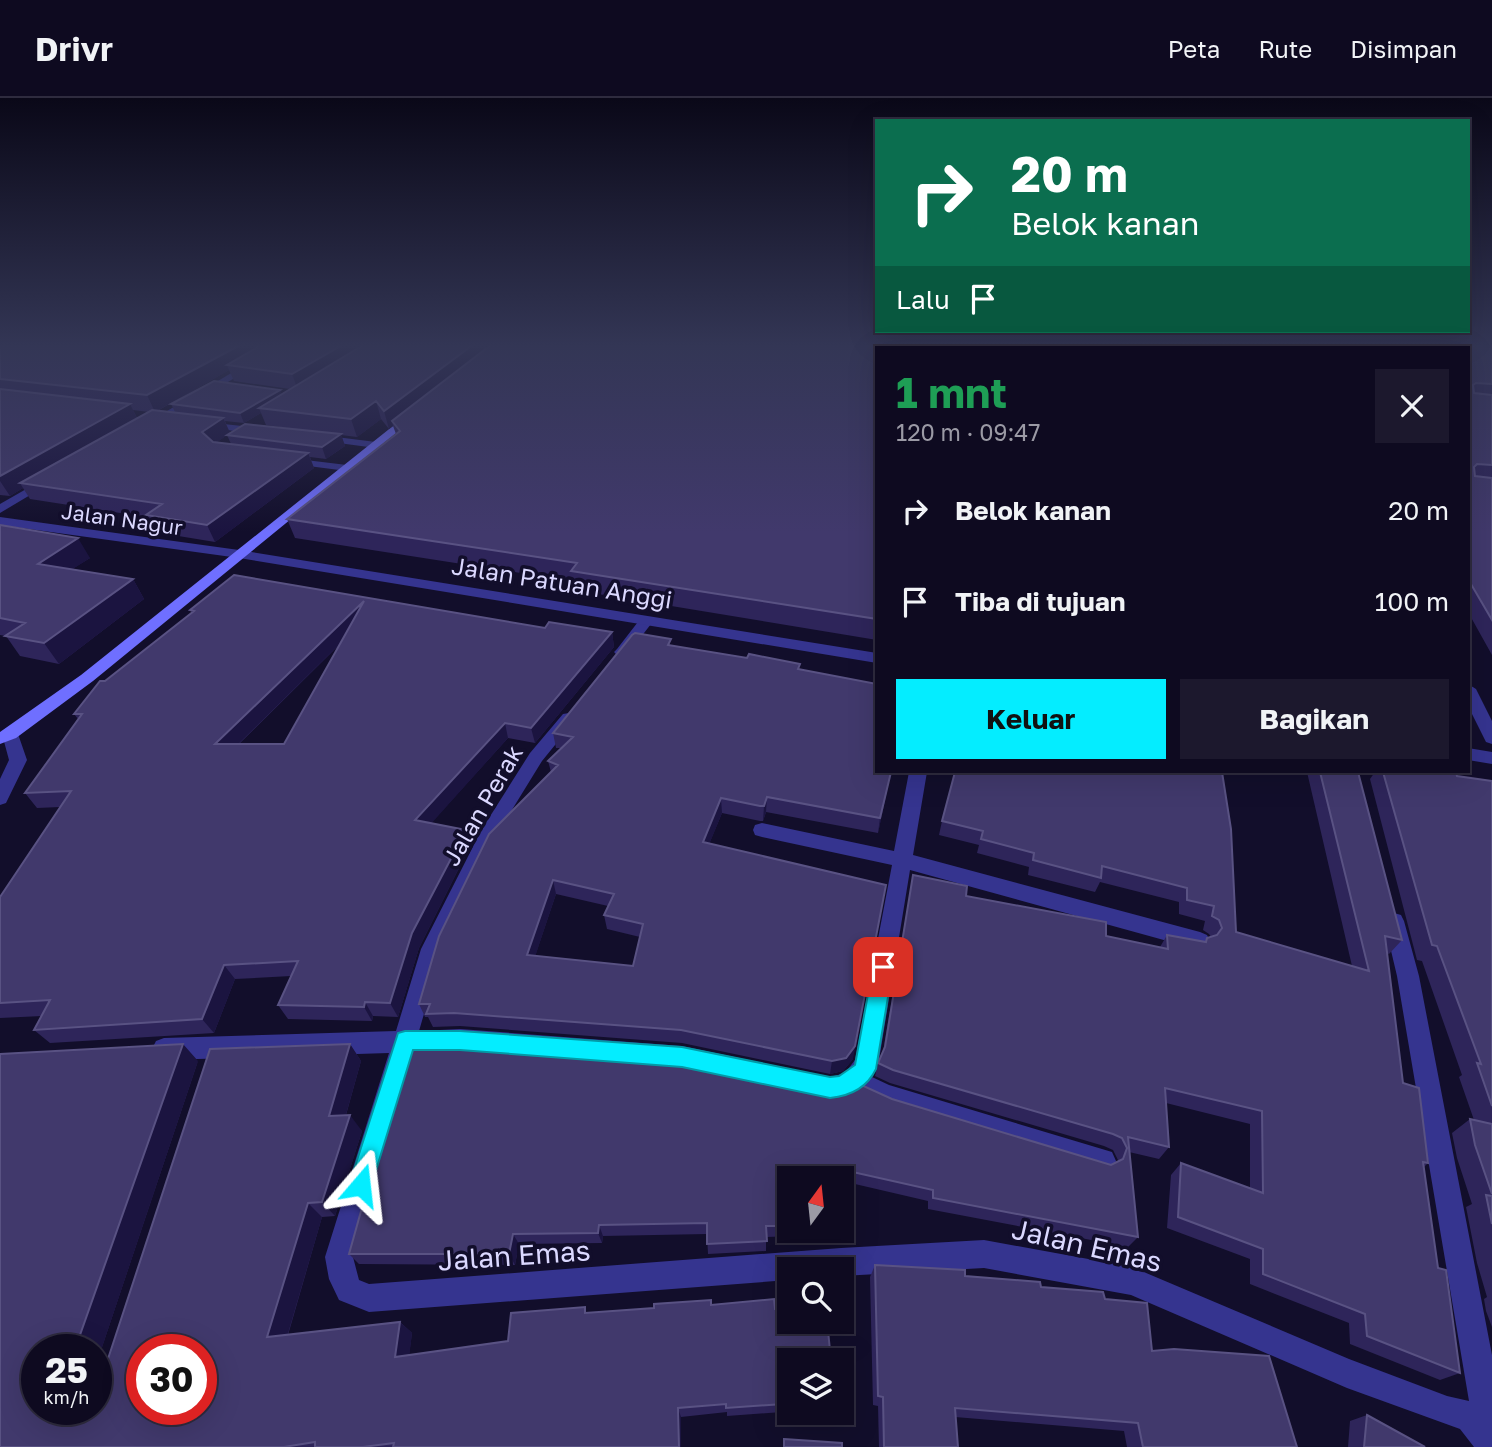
<!DOCTYPE html>
<html lang="id">
<meta charset="utf-8">
<style>
body{margin:0;font-family:"Golos Text",sans-serif;background:#1c182d;color:#f1f3f6;height:100vh;display:flex;flex-direction:column;font-size:26px;white-space:nowrap}
*{box-sizing:border-box;margin:0}
p{font-size:23px;color:#9b9aa5}
.icon{flex:none;width:38px;height:38px;fill:none;stroke:currentColor;stroke-width:2;stroke-linecap:round;stroke-linejoin:round}
.map{position:relative;flex:1;overflow:hidden}
.drawer{position:absolute;left:875px;top:248px;width:595px;height:427px;display:flex;flex-direction:column;background:#0e0a20;border-radius:0px;box-shadow:0 7px 28px #0002,0 0 0 2px #2e2b3e}
.drawer>*{flex:none}
.guide{position:absolute;left:875px;top:21px;width:595px;height:214px;border-radius:0px;box-shadow:0 7px 28px #0002,0 0 0 2px #2e2b3e;background:#0b6e4f;color:#fff;overflow:hidden}
.needle{width:46px;rotate:15deg}
.tools{position:absolute;left:777px;top:1068px;display:grid;gap:14px}
.tools a{display:grid;place-items:center;width:77px;height:77px;border-radius:0px;background:#0e0a20;box-shadow:0 7px 28px #0002,0 0 0 2px #2e2b3e;font-size:35px}
.speed{position:absolute;left:21px;top:1236px;display:flex;gap:14px;font-size:35px;font-weight:700;text-align:center}
.speed>*{display:grid;place-content:center;width:91px;height:91px;border-radius:50%;background:#0e0a20;box-shadow:0 7px 28px #0002,0 0 0 2px #2e2b3e;line-height:1}
.speed small{font-size:18px;font-weight:400}
.speed .limit{border:10px solid #d22;background:#fff;color:#111}
.pin{position:absolute;display:grid;place-items:center;width:60px;height:60px;color:#fff;margin:-30px;border-radius:14px;box-shadow:0 4px 10px #0006}
.me{position:absolute;width:77px;margin:-38px;rotate:17deg;stroke-linejoin:round;filter:drop-shadow(0 0 5px #0008)}
.turn{display:flex;align-items:center;gap:24px;height:147px;padding:0 21px;font-size:32px}
.turn .icon{width:91px;height:91px;stroke-width:2.5}
.turn b{display:block;font-size:49px;line-height:60px}
.then{display:flex;align-items:center;height:66px;padding:0 21px;background:#0003;gap:14px;font-size:26px}
.round{display:grid;place-items:center;flex:none;width:74px;height:74px;border-radius:0px;background:#1c182d}
.overview{display:flex;align-items:center;justify-content:space-between;height:119px;padding:0 21px}
h1{font-size:42px;font-weight:700;line-height:52px;color:#1e9e55}
.primary-button{display:flex;gap:14px;margin-top:auto;padding:14px 21px}
.primary-button a{flex:1;height:80px;border-radius:0px;background:#04edff;color:#111;font-size:28px;font-weight:700;line-height:80px;text-align:center}
.primary-button a+a{background:#1c182d;color:#f1f3f6}
ul{padding:0;list-style:none}
li{display:flex;align-items:center;gap:21px;height:91px;padding:0 21px}
li div{flex:1}
li b{display:block;font-size:26px}
li em{font-style:normal}
header{display:flex;align-items:center;gap:42px;box-sizing:border-box;height:98px;padding:0 35px;background:#0e0a20;border-bottom:2px solid #2e2b3e}
header strong{font-size:33px}
nav{display:flex;gap:38px;margin-inline-start:auto;font-size:24px}
.map>svg:first-child{display:block}
.lines{fill:none;stroke-linecap:round;stroke-linejoin:round}
.minor{fill:#35348f;fill-rule:evenodd}
.tertiary{fill:#35348f;fill-rule:evenodd}
.secondary{fill:#6f6fff;fill-rule:evenodd}
.wall{fill:#2e255a;fill-rule:evenodd}
.shaded-wall{fill:#1b1440}
.building{fill:#41396c;stroke:#595283;stroke-width:2;fill-rule:evenodd}
.route{fill:#04edff;stroke:#039aa6;stroke-width:2}
.labels{text-anchor:middle;dominant-baseline:central;stroke-width:7;stroke-linejoin:round;paint-order:stroke}
.far-street-label{font-size:21px;fill:#dbd8ff;stroke:#120e2b}
.street-label{font-size:24px;fill:#dbd8ff;stroke:#120e2b}
.near-street-label{font-size:28px;fill:#dbd8ff;stroke:#120e2b}
</style>
<header>
<strong>Drivr</strong>
<nav><a>Peta</a><a>Rute</a><a>Disimpan</a></nav>
</header>
<div class="map">
<svg width="1492" height="1349" viewBox="0 0 1492 1349">
<rect width="100%" height="100%" fill="#120e2b"/>
<g class="lines">
<!-- minor -->
<path class="minor" d="M250 264 258 266 154 328 145 326Z
M205 324 261 330 266 333 261 336 201 329 200 327Z
M320 337 376 344 381 347 376 350 316 342 315 340Z
M289 360 347 367 353 370 347 373 285 365V361Z
M42 382 52 384 0 415V406Z
M646 519 651 520 653 523 651 526 627 557H617L614 554 617 551 641 520Z
M569 615 577 620 542 663 499 733 443 851 419 933 460 931 682 948 830 979 845 975 855 962 892 767 762 739 755 737 753 732 755 727 762 725 894 753 909 674H927L913 757 1200 834 1207 837 1210 843 1207 849 1200 852 910 772 879 962 872 979 889 987 1112 1054 1116 1063 1112 1072 1103 1076 889 1011 855 995 830 1001 682 970 460 953 412 954 353 1159 359 1182 369 1186 841 1150 984 1142 1132 1169 1349 1261 1447 1298 1469 1303 1397 878 1384 823 1387 817 1394 815 1401 817 1404 823 1419 878 1492 1257V1349H1474L1460 1331 1347 1290 1131 1197 984 1170 842 1178V1171H789V1182L369 1214 339 1202 329 1181 325 1159 389 955 164 962 156 959 152 951 156 943 164 940 396 933 421 851 482 731 530 655 563 616Z"/>
<!-- tertiary -->
<path class="tertiary" d="M0 419 239 452 877 555V565L239 460 0 427Z
M1468 586 1476 591 1492 623V646L1486 644 1468 608Z
M10 630 18 636 27 662 6 705 0 707V681L9 662 2 636Z
M1468 650 1492 654V666L1468 662Z"/>
<!-- secondary -->
<path class="secondary" d="M408 316 417 318 93 583 16 640 0 646V634L81 577Z"/>
</g>
<!-- wall -->
<path class="wall" d="M0 246 877 250V542L574 492 572 483 295 440 287 421 396 336 393 328 389 331 381 321 357 339 341 337 345 348 326 361 310 359 314 370 215 444 154 434 146 419 30 401 23 390 10 398 0 397ZM229 272 234 283 290 291 281 296 280 292 171 306 175 314 159 312ZM133 312 149 314 137 320ZM261 315 266 327 302 332 230 335 225 323 244 325ZM227 337 231 346 217 344Z
M1071 246H1492V557L1468 514V250H1072Z
M0 427 90 460 72 471 133 481 144 501 59 566 20 558 6 538 0 537Z
M190 512 612 534 614 549 535 645 508 640 431 725 471 746 419 850 398 919 373 918 372 923 288 921 278 907 291 878 235 881 214 935 50 945 34 932 42 918 0 920V799L60 709 37 710 25 695 78 621 74 616 105 583 192 515ZM340 546 284 646H239Z
M672 548 800 572 891 674 878 735 766 714 763 723H760L722 715 709 746 853 961 843 973 830 976 682 945 460 928 433 929 428 919H425L419 906 551 674 548 663 561 650H556L553 635ZM556 796 608 808 604 817 607 831 640 839 633 868 535 858Z
M1222 674 1236 834 1352 868 1307 674H1358L1402 842 1389 856 1387 855 1403 985 1428 1065 1424 1069 1438 1170 1460 1275 1440 1282 1350 1246 1349 1225 1250 1186V1161L1167 1130 1171 1077 1181 1065 1250 1090V1026L1166 1005 1169 1049 1159 1061 1129 1054 1138 1139 1128 1149 928 1111V1103L842 1083V1080H789V1132H830L829 1137 766 1139V1153L708 1156 707 1136 603 1138 602 1145 519 1146 515 1167 359 1166 349 1156 362 1110 359 1106 831 991 892 1001 1111 1067 1118 1064V1062L1113 1052 1104 1048 890 985 875 978 878 965 883 953 913 777 966 798 1106 838 1160 849 1167 837 1205 844 1207 840 1211 839 1209 836 1203 832 1205 823 1179 816V804L1100 784 1095 794 1028 777 1029 769 977 755 979 747 939 737 942 723Z
M1375 674H1452L1457 678 1492 683V1229L1486 1213 1484 1201 1487 1199 1477 1165 1466 1109 1472 1106 1457 1060 1452 1035 1470 1021 1474 1022 1459 979 1462 977 1422 863 1417 862 1370 681Z
M350 946 361 963 346 1017 362 1033 335 1118 322 1119 288 1237 400 1224 412 1235 409 1257 508 1243 588 1215 711 1207 775 1211 789 1262V1295H782L783 1306 782 1314 727 1318V1314L681 1319V1349H0L198 963 96 1267V1251L37 1311 100 1281Z
M875 1167 1041 1189 1105 1201 1152 1253 1297 1349H1127L1124 1333 955 1319 958 1349H879L878 1308 873 1307 870 1179Z
M1367 1317 1425 1349H1348L1350 1323Z"/>
<!-- shaded-wall -->
<path class="shaded-wall" d="M242 246H265L227 267 229 272 155 314 147 297Z
M344 246H376L298 292 292 276Z
M474 246H497L392 323 393 328 389 331 384 313Z
M280 292 283 302 259 310 261 315 244 325 240 315Z
M376 303 381 321 357 339 351 321Z
M130 306 139 324 20 385 23 390 10 398 0 383V378Z
M223 320 230 335 209 350 202 334Z
M341 336 345 348 326 361 322 349Z
M308 355 314 370 215 444 207 427Z
M78 440 90 460 51 485 38 466Z
M133 481 144 501 59 566 44 545Z
M364 503 369 517 224 660 215 646Z
M612 534 614 549 535 645 531 630Z
M505 625 508 640 421 737 415 722Z
M891 674 878 735 880 720Z
M767 699 766 714 763 723 764 708Z
M721 700 722 715 704 759 703 744Z
M466 732 471 746 419 850 398 919 390 905 412 835Z
M553 782 556 796 531 871 527 857Z
M886 787 853 961 843 973 830 976 832 963Z
M224 867 235 881 214 935 202 921Z
M365 904 373 918 372 923 364 909Z
M183 946 198 963 96 1267V1251H75Z
M350 946 361 963 341 1034 329 1018Z
M350 1017 362 1033 335 1118 322 1104Z
M308 1105 322 1119 284 1249 267 1239Z
M599 1127 603 1138 602 1145 598 1135Z
M513 1136 519 1146 515 1167 509 1156Z
M400 1224 412 1235 408 1269 395 1259Z
M678 1310 681 1319V1349H679Z"/>
<!-- building -->
<path class="building" d="M0 246H242L147 297 0 281Z
M263 246H344L292 276 227 267Z
M365 246H474L384 313 376 303 351 321 259 310Z
M492 246H1005L1004 250H877V521L571 473 577 465 287 421 400 333 392 323Z
M1075 246H1492V286L1476 285 1473 287 1474 295 1492 297V367L1477 366 1474 369 1475 378 1492 380V522L1468 481V250H1076Z
M214 283 280 292 240 315 171 306Z
M0 291 130 306 0 378Z
M152 312 223 320 202 334 213 344 308 355 207 427 146 417 162 406 20 385Z
M245 326 341 336 322 349 227 337Z
M0 427 78 440 38 466 133 481 44 545 5 538 25 525 0 520Z
M234 477 545 530 549 524 612 534 531 630 505 625 415 722 466 732 412 835 390 905 365 904 364 909 278 907 298 863 224 867 202 921 34 932 50 902 0 905V799L71 693 25 695 82 616H74L100 583H105L194 513 190 512ZM364 503 284 646H215Z
M635 535 671 541 668 547 747 560 749 556 800 566 798 571 877 586V674H891L880 720 767 699 764 708H760L721 700 703 744 886 787 855 948 846 960 832 963 681 932 454 915 426 916 430 906H419L439 838 489 736 558 667 548 663 573 639 553 635 632 537ZM553 782 614 796 604 817 643 826 633 868 527 857Z
M955 674H1222L1231 731 1236 834 1369 873 1320 674H1358L1402 842 1385 838 1403 985 1419 990 1428 1065 1423 1064 1438 1170 1446 1172 1460 1275 1367 1238 1365 1216 1263 1176V1151L1178 1119 1181 1065 1263 1095 1262 1013 1165 990 1169 1049 1128 1039 1138 1139 933 1100V1092L826 1068 827 1080H789V1128H766L767 1143 707 1146V1125L599 1127 598 1135 513 1136 509 1156H349L363 1106H359L405 952H410L413 947H423V943L454 942 680 960 831 991 857 985 892 1001 1111 1067 1123 1061 1127 1050 1122 1040 1113 1036 893 972 878 965 885 949 913 777 967 788 966 798 1106 824V838L1168 851 1167 837 1206 844 1207 840 1217 837 1222 830 1219 822 1212 818 1214 808 1187 802V790L1102 768 1101 780 1033 762 1034 755 981 741 983 733 942 723Z
M1383 674H1456L1457 678 1492 683V1008L1477 965 1481 966 1437 848 1432 847Z
M183 946 75 1251H37V1311H96V1283L100 1281 105 1270 210 951 350 946 329 1018 350 1017 322 1104 308 1105 267 1239 400 1224 395 1259 508 1243 511 1215 585 1209V1215L654 1210V1206L711 1202V1207L774 1201 775 1211 789 1210V1223H827L831 1262H789V1286H782L783 1306 726 1310V1306L678 1310 679 1349H393L394 1345 363 1349H315V1344L284 1349H0V956ZM142 1251H201V1311H142Z
M1470 1021 1492 1026V1096L1475 1047Z
M1486 1097 1492 1098V1126Z
M875 1167 965 1172V1178L1040 1184 1041 1189 1103 1194 1105 1201 1147 1205 1152 1253 1174 1251 1269 1258 1297 1349H1143L1138 1325 955 1310 958 1349H884L883 1299 878 1298Z
M1367 1317 1425 1349H1364Z
M784 1341 842 1345V1349H784Z"/>
<!-- sky -->
<linearGradient id="sky" x2="0" y2="1"><stop stop-color="#0a0818"/><stop offset="0.57" stop-color="#333655"/><stop offset="1" stop-color="#333655" stop-opacity="0"/></linearGradient>
<rect width="1492" height="434" fill="url(#sky)"/>
<!-- route -->
<path class="route" d="M883 860 890 863 893 869 876 971C867 990 850 998 830 1000L682 969 460 952H413L369 1095 361 1099 352 1095 349 1087 398 935 405 933H460L682 949 830 979 839 978 855 967 873 869 876 863Z"/>
<g class="labels">
<!-- far-street labels -->
<g class="far-street-label">
<text transform="translate(122 421) rotate(8)">Jalan Nagur</text>
</g>
<!-- street labels -->
<g class="street-label">
<text transform="translate(562 484) rotate(9)">Jalan Patuan Anggi</text>
<text transform="translate(482 707) rotate(-60)">Jalan Perak</text>
</g>
<!-- near-street labels -->
<g class="near-street-label">
<text transform="translate(1087 1147) rotate(13)">Jalan Emas</text>
<text transform="translate(514 1157) rotate(-4)">Jalan Emas</text>
</g>
</g>
</svg>
<div class="tools">
<a><svg class="needle" viewBox="-14 -14 28 28"><path d="M0-13l5 13h-10z" fill="#e53935"/><path d="M0 13l5-13h-10z" fill="#9b9aa5"/></svg></a>
<a><svg class="icon" aria-label="search" viewBox="0 0 24 24"><circle cx="10" cy="10" r="6"/><path d="M15 15l6 6"/></svg></a>
<a><svg class="icon" aria-label="layers" viewBox="0 0 24 24"><path d="M12 4l9 5-9 5-9-5zM3 14l9 5 9-5"/></svg></a>
</div>
<div class="speed"><div>25<small>km/h</small></div><div class="limit">30</div></div>
<div class="pin" style="left:883px;top:869px;background:#d93025"><svg class="icon" aria-label="arrive" viewBox="0 0 24 24"><path d="M6 21V4h12l-3 4 3 4H6"/></svg></div>
<svg class="me" style="left:361px;top:1087px" viewBox="-20 -20 40 40"><path d="M0-17L14 15 0 8-14 15z" fill="#04edff" stroke="#fff" stroke-width="4"/></svg>
<div class="guide">
<div class="turn"><svg class="icon" aria-label="right" viewBox="0 0 24 24"><path d="M7 20v-9h11M14 6l5 5-5 5"/></svg><div><b>20 m</b>Belok kanan</div></div>
<div class="then">Lalu<svg class="icon" aria-label="arrive" viewBox="0 0 24 24"><path d="M6 21V4h12l-3 4 3 4H6"/></svg></div>
</div>
<section class="drawer">
<div class="overview"><div><h1>1 mnt</h1><p>120 m · 09:47</p></div><a class="round"><svg class="icon" aria-label="close" viewBox="0 0 24 24"><path d="M6 6l12 12M18 6L6 18"/></svg></a></div>
<ul>
<li><svg class="icon" aria-label="right" viewBox="0 0 24 24"><path d="M7 20v-9h11M14 6l5 5-5 5"/></svg><div><b>Belok kanan</b></div><em>20 m</em></li>
<li><svg class="icon" aria-label="arrive" viewBox="0 0 24 24"><path d="M6 21V4h12l-3 4 3 4H6"/></svg><div><b>Tiba di tujuan</b></div><em>100 m</em></li>
</ul>
<div class="primary-button"><a>Keluar</a><a>Bagikan</a></div>
</section>
</div>
